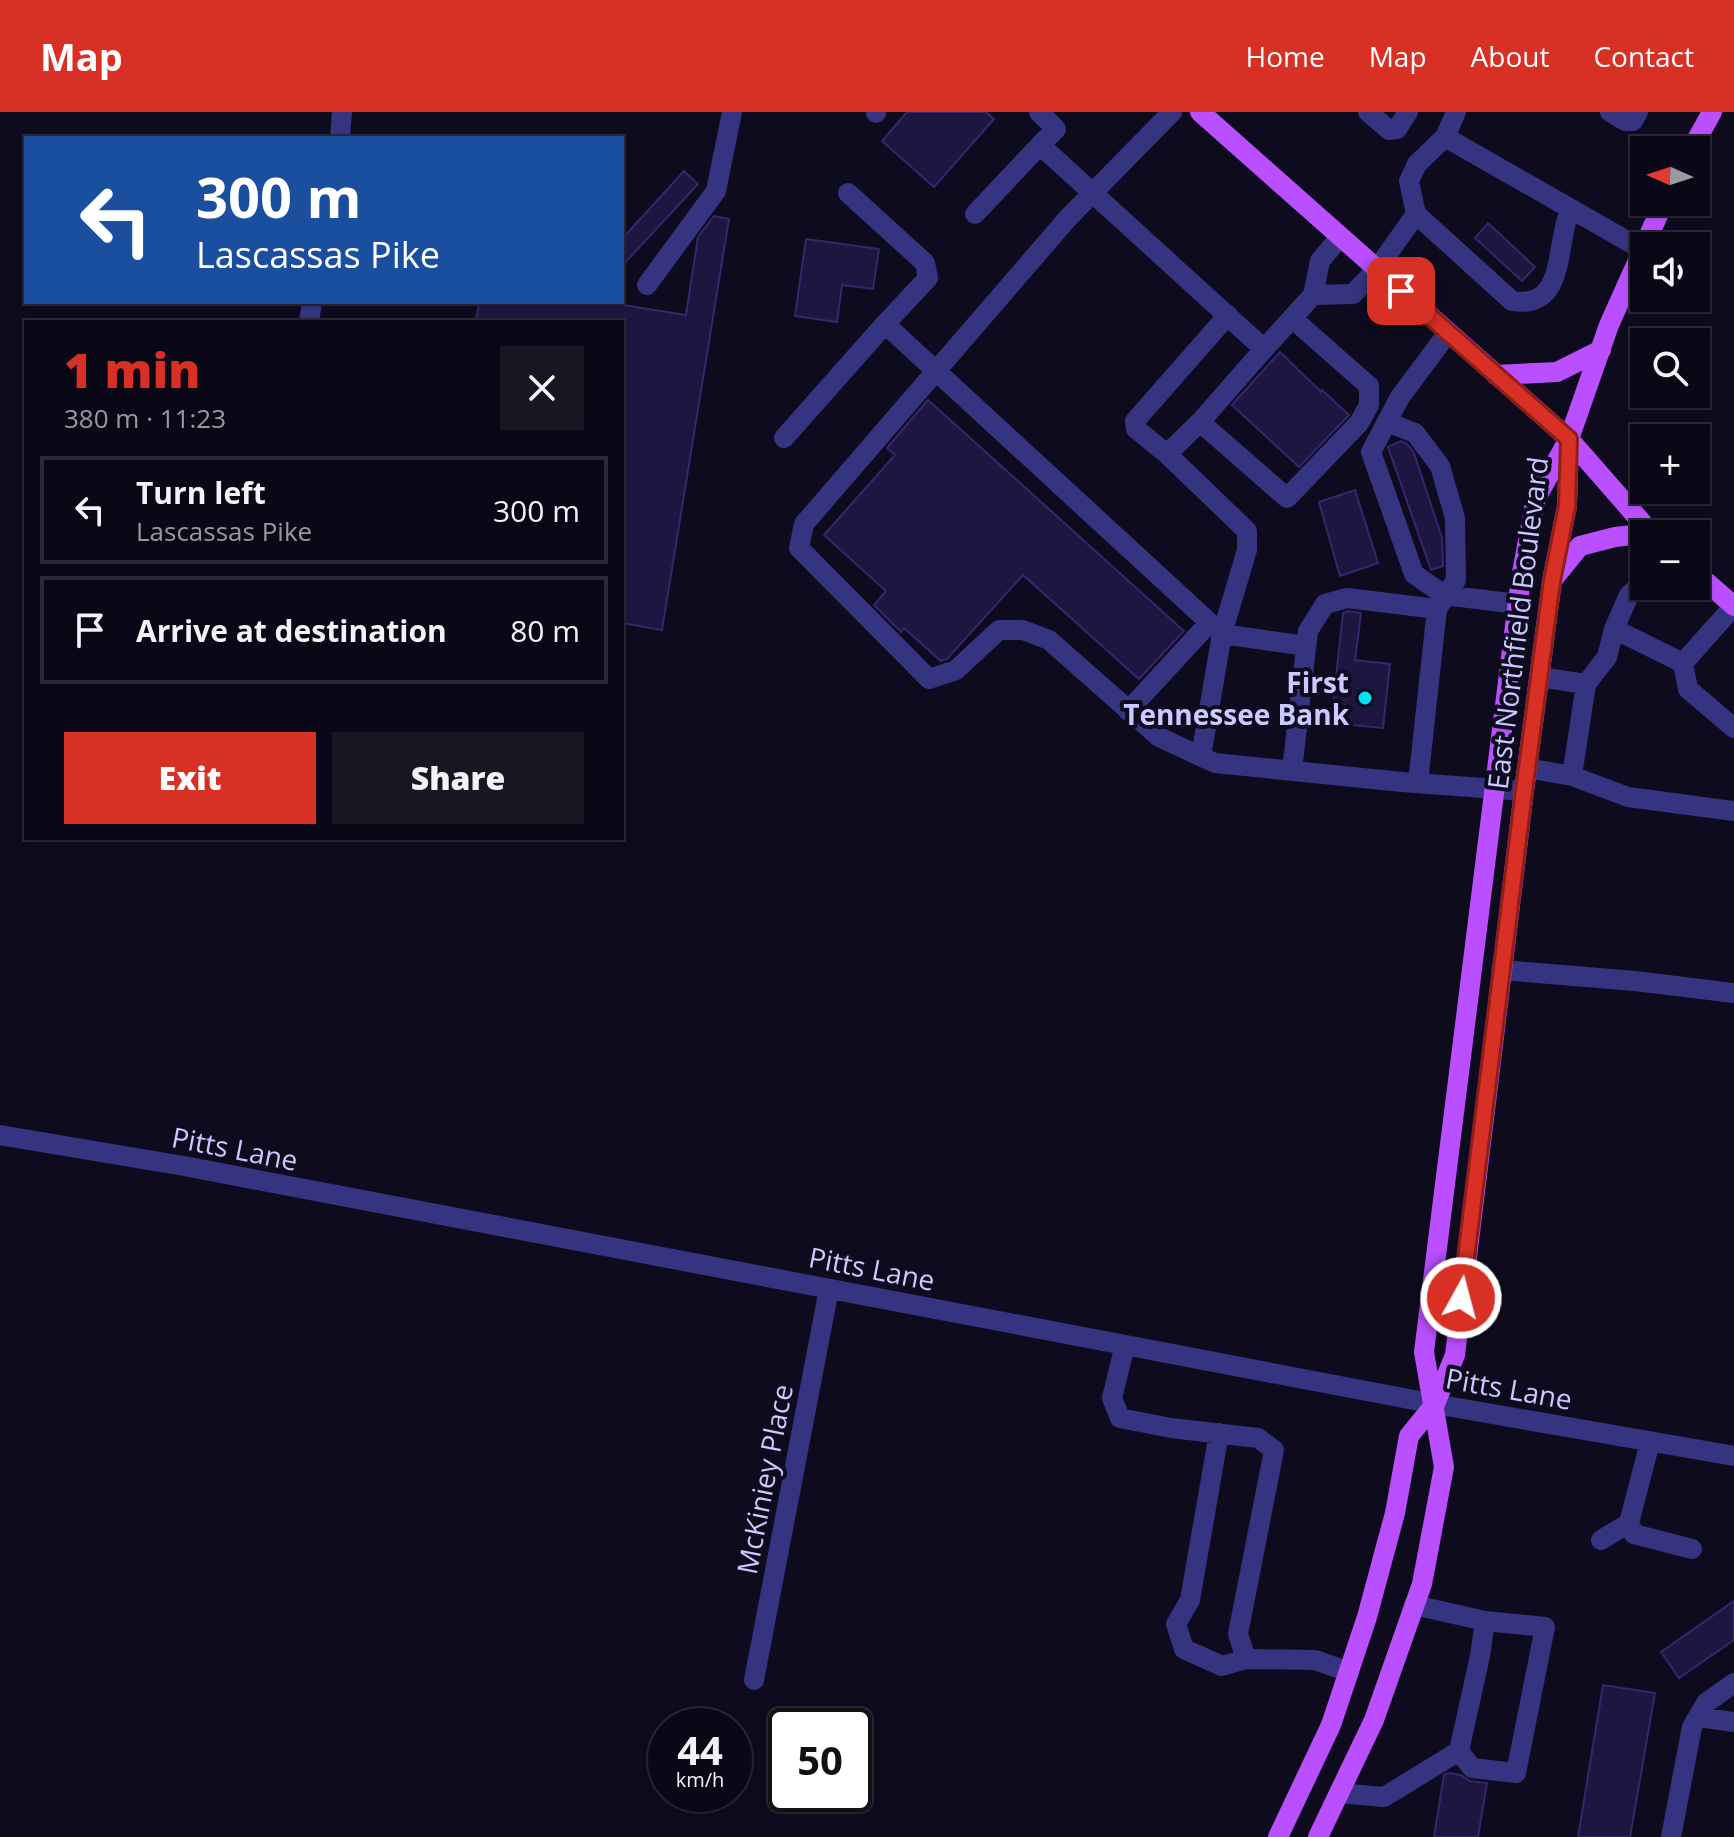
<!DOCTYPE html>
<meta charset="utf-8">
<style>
body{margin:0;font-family:"Open Sans",sans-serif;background:#181623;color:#f1f3f6;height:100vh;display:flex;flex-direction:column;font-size:30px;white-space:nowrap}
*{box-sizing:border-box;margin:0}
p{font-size:26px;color:#999aa1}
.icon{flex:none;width:44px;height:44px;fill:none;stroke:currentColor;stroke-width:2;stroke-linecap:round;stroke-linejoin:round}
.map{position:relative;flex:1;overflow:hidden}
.sheet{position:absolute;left:24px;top:208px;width:600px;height:520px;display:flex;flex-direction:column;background:#0a0816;border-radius:0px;box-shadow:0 2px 6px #0004,0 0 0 2px #2a2935}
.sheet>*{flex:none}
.hud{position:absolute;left:24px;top:24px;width:600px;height:168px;border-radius:0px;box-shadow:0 2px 6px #0004,0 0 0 2px #2a2935;background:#1a4fa0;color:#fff;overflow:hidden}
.needle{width:52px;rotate:273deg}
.controls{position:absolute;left:1630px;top:24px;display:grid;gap:16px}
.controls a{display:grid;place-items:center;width:80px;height:80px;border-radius:0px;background:#0a0816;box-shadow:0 2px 6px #0004,0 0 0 2px #2a2935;font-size:40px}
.speed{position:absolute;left:648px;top:1596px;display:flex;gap:16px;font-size:40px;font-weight:700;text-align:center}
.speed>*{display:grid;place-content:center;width:104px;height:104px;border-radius:50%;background:#0a0816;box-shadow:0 2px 6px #0004,0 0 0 2px #2a2935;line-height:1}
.speed small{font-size:20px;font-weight:400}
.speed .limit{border:4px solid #111;border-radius:12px;background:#fff;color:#111}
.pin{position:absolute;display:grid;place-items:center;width:68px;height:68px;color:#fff;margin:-34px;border-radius:16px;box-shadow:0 4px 12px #0006}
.me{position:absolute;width:88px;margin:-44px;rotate:7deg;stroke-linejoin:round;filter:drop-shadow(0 0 6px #0008)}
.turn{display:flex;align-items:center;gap:28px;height:168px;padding:0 40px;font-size:36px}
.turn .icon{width:104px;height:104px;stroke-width:2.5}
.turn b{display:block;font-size:56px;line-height:68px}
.round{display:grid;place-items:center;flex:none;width:84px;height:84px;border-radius:0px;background:#181623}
.headline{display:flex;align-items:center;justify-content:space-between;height:136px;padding:0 40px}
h1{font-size:48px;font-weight:800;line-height:60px;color:#d93025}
.button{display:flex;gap:16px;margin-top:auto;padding:16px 40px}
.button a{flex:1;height:92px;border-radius:0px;background:#d93025;color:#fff;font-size:32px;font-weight:800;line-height:92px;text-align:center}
.button a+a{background:#181623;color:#f1f3f6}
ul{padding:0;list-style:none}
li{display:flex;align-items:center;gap:24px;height:108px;margin:0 16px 12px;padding:0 24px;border:4px solid #2a2935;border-radius:0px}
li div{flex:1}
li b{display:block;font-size:30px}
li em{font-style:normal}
header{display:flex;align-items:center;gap:48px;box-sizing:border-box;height:112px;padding:0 40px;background:#d93025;color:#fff}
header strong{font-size:38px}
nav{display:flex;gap:44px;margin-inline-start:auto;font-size:28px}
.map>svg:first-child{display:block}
.building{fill:#1e1640;stroke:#33276d;stroke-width:2}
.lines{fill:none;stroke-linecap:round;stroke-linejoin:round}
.minor{stroke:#353480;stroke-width:20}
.major{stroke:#b94fff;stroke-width:20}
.route-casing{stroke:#8d1f18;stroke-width:20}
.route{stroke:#d93025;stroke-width:14}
.poi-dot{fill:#00e1f3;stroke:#0e0b1e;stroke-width:3}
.labels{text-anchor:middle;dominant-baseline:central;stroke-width:8;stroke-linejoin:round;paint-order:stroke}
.street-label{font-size:28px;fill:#cdc8ff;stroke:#0e0b1e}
.poi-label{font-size:28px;font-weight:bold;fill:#cdc8ff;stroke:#0e0b1e;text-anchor:end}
</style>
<header>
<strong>Map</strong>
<nav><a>Home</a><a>Map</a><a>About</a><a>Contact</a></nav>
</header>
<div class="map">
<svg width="1734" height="1725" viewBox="0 0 1734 1725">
<rect width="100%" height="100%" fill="#0e0b1e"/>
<!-- building -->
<path class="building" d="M907 0H986L994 7 934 75 882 29Z
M684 59 698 72 622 154V127Z
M714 104 729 107 662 518 622 511V210H476L479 190H604L686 203 698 125Z
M1488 111 1535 155 1522 169 1475 126Z
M806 127 879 137 873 177 842 173 837 210 795 204Z
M1280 240 1321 280 1322 278 1349 303 1299 355 1232 293Z
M928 288 1184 519 1139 567 1023 463 947 547 941 549 904 516 901 520 874 493 886 479 824 423 895 343 887 336Z
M1401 329 1407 332 1414 341 1442 426 1443 454 1431 458 1388 335Z
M1355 378 1378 451 1340 464 1319 390Z
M1348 499 1361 501 1355 548 1390 552 1383 616 1331 611 1343 501Z
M1734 1489V1528L1679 1566 1661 1540Z
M1603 1573 1655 1581 1630 1725H1578Z
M1448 1661 1461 1663 1470 1669 1487 1671 1478 1725H1434L1444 1663Z"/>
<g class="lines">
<!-- minor -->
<path class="minor" d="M876 0V1
M1039 0 1056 17 1040 33 1264 237 1313 183 1320 149 1340 125
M1172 0 1068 106 804 412 799 436 929 567 956 558 999 518H1023L1049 528 1159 625 1215 651 1402 670 1524 679
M1368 0 1389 18 1397 17 1408 0
M1456 0 1445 25 1417 52 1409 69 1416 102 1512 189C1567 198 1555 132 1570 98
M1610 0 1625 9H1633L1638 0
M1445 25 1643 138
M340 26 342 0
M848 81 925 151 928 166 885 212 1222 522 1306 534
M975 102 1040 33
M647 173 716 79 732 0
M1313 183 1353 182 1377 157 1416 102
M309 210 312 190
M1447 222 1400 285 1371 340 1414 462 1444 483 1518 492
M1200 310 1287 386 1359 311 1369 293V274L1293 207
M1387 310 1415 321 1440 354 1455 406 1456 468 1437 497 1418 671
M784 326 885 212
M1167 342 1136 317 1135 309 1228 203
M1614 517 1683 551 1688 577 1734 616
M1683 551 1734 494
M1539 565 1586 572 1572 664
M1586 572 1607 545 1614 517 1629 483 1644 469
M1128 599 1209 511
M1201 644 1222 522 1247 438V419L1167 342 1200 310 1264 237
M1527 656 1572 664 1628 685 1734 699
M1292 659 1308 519 1325 492 1347 486 1437 497
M1501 858 1635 869 1734 881
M0 1023 184 1054 1435 1292 1734 1344
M1125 1233 1112 1286 1120 1306 1171 1316 1258 1326 1274 1338 1238 1522 1246 1547 1315 1548 1349 1560
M1219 1321 1190 1488 1176 1512 1184 1537 1222 1554 1246 1547
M1650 1330 1629 1411 1634 1422 1692 1437
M1601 1428 1629 1411
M754 1568 829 1177
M1698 1605 1734 1610
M1459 1639 1472 1656 1516 1661 1545 1515 1485 1509
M1339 1681 1384 1685 1459 1639 1480 1544 1485 1509 1414 1493
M1671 1725 1692 1615 1706 1591 1734 1571"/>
<!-- major -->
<path class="major" d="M1200 0 1569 327 1652 422
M1691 38 1712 0
M1644 134 1664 90
M1496 263 1557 260 1601 238
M1696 461 1734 494
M1554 466 1580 434 1615 425 1651 421
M1278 1725 1331 1613 1367 1505 1395 1401 1409 1324 1435 1292 1455 1243 1524 679 1552 469 1567 394 1569 331
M1318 1725 1374 1608 1422 1472 1444 1355 1424 1240 1521 466 1536 386 1569 327 1609 213 1644 135"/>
</g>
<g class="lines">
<!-- route casing -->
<g class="route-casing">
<path id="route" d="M1401 179 1569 327 1567 394 1552 469 1524 679 1461 1186"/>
</g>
<!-- route -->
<use href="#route" class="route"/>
</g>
<!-- markers -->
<circle class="poi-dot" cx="1365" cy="586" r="8"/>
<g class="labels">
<!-- street labels -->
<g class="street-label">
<text transform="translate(1517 511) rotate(-83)">East Northfield Boulevard</text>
<text transform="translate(235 1036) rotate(11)">Pitts Lane</text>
<text transform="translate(872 1156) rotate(11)">Pitts Lane</text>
<text transform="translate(1509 1276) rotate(10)">Pitts Lane</text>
<text transform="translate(764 1367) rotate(-79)">McKiniey Place</text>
</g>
<!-- poi labels -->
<g class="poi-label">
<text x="1349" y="570">First<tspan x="1349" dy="32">Tennessee Bank</tspan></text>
</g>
</g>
</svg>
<div class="controls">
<a><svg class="needle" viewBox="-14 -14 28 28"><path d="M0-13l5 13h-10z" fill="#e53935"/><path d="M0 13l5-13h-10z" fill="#999aa1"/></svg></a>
<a><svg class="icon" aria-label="sound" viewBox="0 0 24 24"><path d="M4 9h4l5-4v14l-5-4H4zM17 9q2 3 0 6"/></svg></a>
<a><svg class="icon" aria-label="search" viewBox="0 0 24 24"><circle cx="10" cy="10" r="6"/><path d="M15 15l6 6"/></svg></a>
<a>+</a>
<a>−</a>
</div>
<div class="speed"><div>44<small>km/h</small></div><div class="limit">50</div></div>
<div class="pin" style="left:1401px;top:179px;background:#d93025"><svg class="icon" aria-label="arrive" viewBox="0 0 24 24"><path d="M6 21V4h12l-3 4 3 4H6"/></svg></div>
<svg class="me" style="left:1461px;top:1186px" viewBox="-20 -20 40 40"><circle r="17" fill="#d93025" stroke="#fff" stroke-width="3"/><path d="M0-11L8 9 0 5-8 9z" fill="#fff"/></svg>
<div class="hud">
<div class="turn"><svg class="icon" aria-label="left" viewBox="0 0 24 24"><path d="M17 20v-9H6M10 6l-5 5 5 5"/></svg><div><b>300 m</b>Lascassas Pike</div></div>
</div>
<section class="sheet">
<div class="headline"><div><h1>1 min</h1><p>380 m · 11:23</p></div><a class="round"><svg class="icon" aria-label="close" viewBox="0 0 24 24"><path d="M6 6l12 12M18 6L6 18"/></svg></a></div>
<ul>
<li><svg class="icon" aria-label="left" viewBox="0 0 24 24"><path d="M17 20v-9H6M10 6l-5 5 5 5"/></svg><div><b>Turn left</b><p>Lascassas Pike</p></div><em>300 m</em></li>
<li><svg class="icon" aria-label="arrive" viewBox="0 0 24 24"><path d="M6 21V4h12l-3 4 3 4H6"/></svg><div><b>Arrive at destination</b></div><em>80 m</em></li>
</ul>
<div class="button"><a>Exit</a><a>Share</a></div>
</section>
</div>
